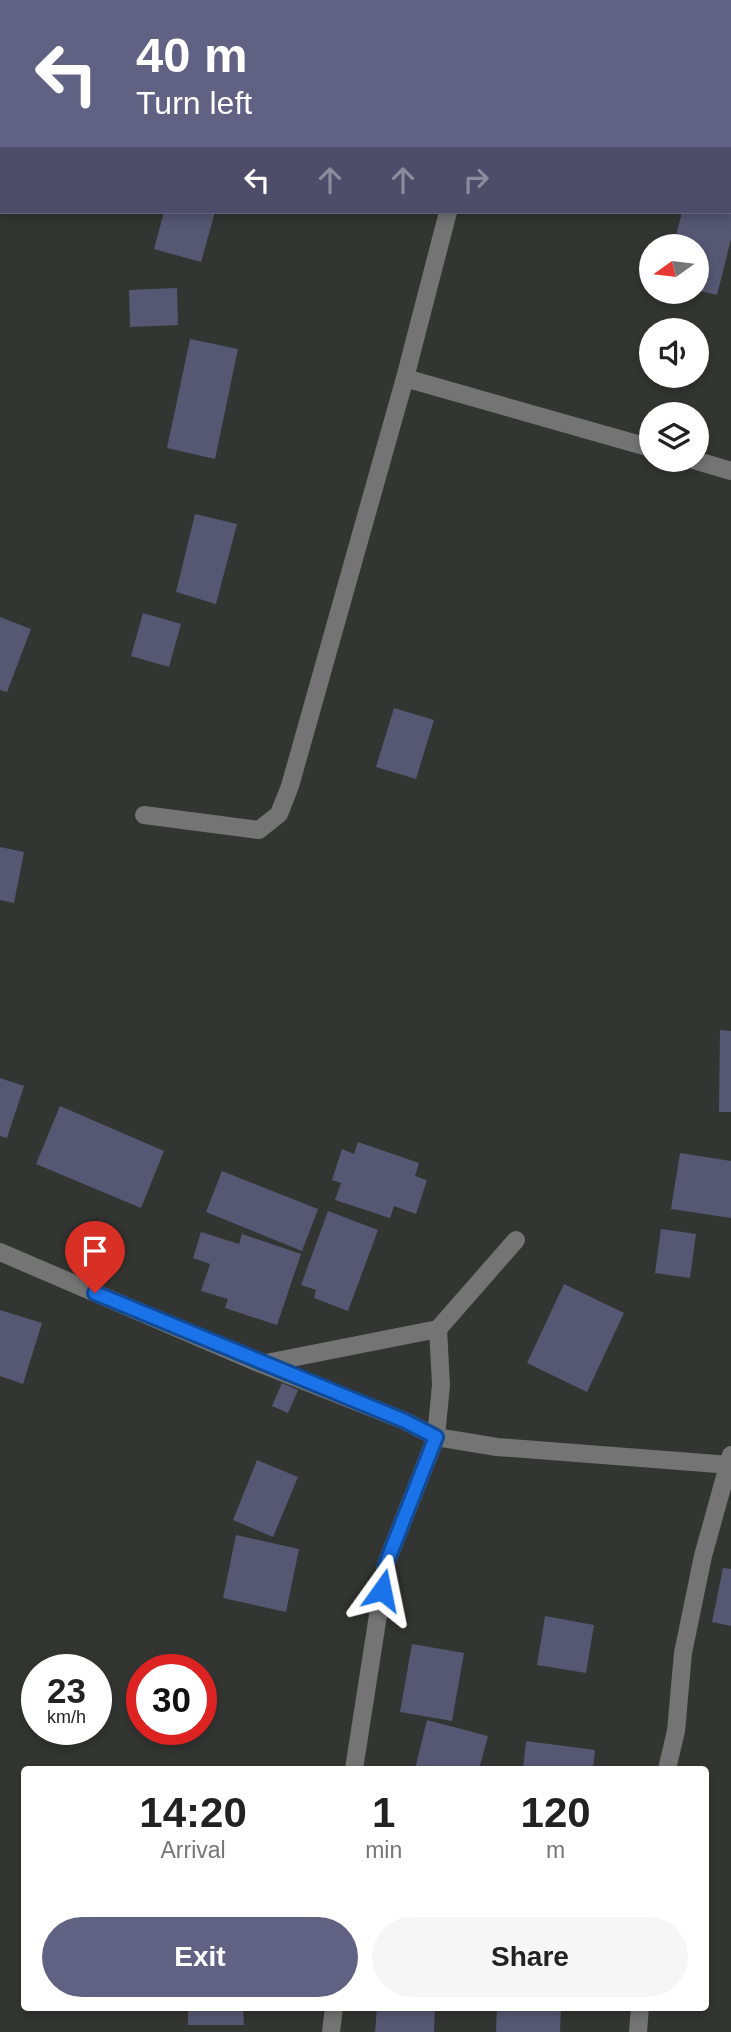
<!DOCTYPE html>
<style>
body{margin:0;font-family:Arial,sans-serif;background:#f6f6f6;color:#222;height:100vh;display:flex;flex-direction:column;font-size:26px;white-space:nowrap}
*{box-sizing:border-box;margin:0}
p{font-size:23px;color:#767676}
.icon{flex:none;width:38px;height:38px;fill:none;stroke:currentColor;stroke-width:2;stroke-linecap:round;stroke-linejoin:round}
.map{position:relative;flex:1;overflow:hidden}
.details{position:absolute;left:21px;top:1766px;width:688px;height:245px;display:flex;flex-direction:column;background:#fff;border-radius:7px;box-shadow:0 4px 10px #0003}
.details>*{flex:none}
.top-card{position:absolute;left:0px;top:0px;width:732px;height:214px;box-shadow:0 4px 10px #0003;background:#616184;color:#fff;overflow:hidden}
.needle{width:46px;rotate:256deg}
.buttons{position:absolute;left:639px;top:234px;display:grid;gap:14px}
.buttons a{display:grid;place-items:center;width:70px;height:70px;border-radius:50%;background:#fff;box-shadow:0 4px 10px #0003;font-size:35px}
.speed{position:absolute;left:21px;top:1654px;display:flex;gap:14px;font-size:35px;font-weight:700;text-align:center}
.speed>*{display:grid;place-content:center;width:91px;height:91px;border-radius:50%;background:#fff;box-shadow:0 4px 10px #0003;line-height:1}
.speed small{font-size:18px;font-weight:400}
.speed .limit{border:10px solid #d22;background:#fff;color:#111}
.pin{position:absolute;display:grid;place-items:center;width:60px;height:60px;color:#fff;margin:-72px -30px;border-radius:50% 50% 50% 0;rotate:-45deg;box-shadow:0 0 7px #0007}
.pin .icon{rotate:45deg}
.me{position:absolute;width:77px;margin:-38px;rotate:12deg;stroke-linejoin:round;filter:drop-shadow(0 0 5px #0008)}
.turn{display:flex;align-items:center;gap:24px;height:147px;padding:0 21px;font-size:32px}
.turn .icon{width:91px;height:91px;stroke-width:2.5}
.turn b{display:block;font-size:49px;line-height:60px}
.lanes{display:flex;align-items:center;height:66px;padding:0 21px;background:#0003;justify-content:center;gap:35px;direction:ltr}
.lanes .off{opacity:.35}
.eta{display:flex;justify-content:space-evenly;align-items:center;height:119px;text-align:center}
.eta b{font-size:42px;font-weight:700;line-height:49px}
.primary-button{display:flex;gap:14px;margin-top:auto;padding:14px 21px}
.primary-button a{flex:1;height:80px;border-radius:42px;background:#616184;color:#fff;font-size:28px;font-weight:700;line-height:80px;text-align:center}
.primary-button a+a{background:#f6f6f6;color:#222}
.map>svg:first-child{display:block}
.building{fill:#565772}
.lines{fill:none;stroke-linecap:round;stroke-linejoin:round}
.minor{stroke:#737473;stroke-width:18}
.route-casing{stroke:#114b97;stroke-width:18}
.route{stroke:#1a73e8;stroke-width:12}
</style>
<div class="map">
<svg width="731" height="2032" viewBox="0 0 731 2032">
<rect width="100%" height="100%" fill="#333532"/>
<!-- building -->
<path class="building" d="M164 212H215L201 262 154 249Z
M682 212H731V239L717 295 696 290V247H673Z
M177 288 178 325 130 327 129 290Z
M190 339 238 349 215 459 167 448Z
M195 514 237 524 216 604 176 592Z
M143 613 181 624 169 667 131 656Z
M0 617 31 629 7 692 0 690Z
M394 708 434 720 416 779 376 767Z
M0 847 24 852 14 903 0 900Z
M720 1030 731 1031V1112H719Z
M0 1078 24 1086 7 1138 0 1136Z
M60 1106 164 1151 141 1208 36 1164Z
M358 1142 419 1163 415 1176 427 1180 416 1214 394 1206 390 1218 335 1200 341 1183 332 1180 342 1149 354 1154Z
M680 1153 731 1161V1218L671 1209Z
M222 1171 318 1209 302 1251 206 1212Z
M328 1211 378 1230 348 1311 314 1298 316 1290 301 1285Z
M661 1229 696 1234 690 1278 655 1273Z
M201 1232 239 1244 242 1234 301 1254 277 1325 225 1308 228 1299 201 1291 210 1264 193 1258Z
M564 1284 624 1313 587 1392 527 1363Z
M0 1310 42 1323 23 1384 0 1376Z
M282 1383 298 1390 288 1413 272 1406Z
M257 1460 298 1477 273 1537 233 1520Z
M236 1535 299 1549 286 1612 223 1598Z
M723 1568 731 1569V1626L712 1622Z
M545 1616 594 1625 586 1673 537 1665Z
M412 1644 464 1653 452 1721 400 1712Z
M427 1720 488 1736 479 1769H415Z
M526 1741 595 1750 593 1769H523Z
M188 2007H243L244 2025H188Z
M377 2007H435L434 2032H375Z
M497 2007H561L560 2032H496Z"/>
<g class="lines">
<!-- minor -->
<path class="minor" d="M512 2V0
M448 212 405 378 651 448
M694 460 731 471
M144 815 259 830 279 814 290 786 405 378
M0 1252 261 1364 405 1421 436 1437 497 1447 731 1465
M261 1364 438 1329 516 1240
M354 1769 386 1564 436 1437 441 1385 438 1329
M667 1769 676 1731 683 1653 703 1556 731 1455
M331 2032 334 2007
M638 2032 640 2007"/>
</g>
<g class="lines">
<!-- route casing -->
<g class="route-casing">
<path id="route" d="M95 1293 405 1421 436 1437 386 1564 382 1590"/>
</g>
<!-- route -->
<use href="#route" class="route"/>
</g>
</svg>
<div class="buttons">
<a><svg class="needle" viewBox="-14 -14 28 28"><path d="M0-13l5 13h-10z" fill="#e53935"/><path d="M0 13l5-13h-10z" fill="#767676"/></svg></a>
<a><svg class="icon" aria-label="sound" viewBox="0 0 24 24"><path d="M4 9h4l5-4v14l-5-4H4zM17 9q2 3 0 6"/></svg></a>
<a><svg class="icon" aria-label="layers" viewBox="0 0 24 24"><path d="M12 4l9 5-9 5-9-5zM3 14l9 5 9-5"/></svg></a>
</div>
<div class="speed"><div>23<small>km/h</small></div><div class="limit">30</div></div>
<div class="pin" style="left:95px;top:1293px;background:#d93025"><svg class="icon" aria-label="arrive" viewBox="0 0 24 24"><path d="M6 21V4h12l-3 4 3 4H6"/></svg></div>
<svg class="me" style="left:382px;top:1590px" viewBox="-20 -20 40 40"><path d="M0-17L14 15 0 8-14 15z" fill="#1a73e8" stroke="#fff" stroke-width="4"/></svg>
<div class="top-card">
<div class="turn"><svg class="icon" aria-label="left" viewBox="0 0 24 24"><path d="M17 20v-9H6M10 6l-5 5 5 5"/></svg><div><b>40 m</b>Turn left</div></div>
<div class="lanes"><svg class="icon" aria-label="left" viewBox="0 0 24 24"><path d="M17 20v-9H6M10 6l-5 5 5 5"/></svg><svg class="icon off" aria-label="ahead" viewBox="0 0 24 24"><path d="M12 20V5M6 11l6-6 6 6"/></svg><svg class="icon off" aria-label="ahead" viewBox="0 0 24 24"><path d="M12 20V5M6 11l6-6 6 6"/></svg><svg class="icon off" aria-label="right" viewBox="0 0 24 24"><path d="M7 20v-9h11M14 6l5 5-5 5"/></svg></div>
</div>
<section class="details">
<div class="eta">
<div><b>14:20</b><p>Arrival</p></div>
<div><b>1</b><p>min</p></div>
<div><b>120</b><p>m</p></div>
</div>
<div class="primary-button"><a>Exit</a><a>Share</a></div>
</section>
</div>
